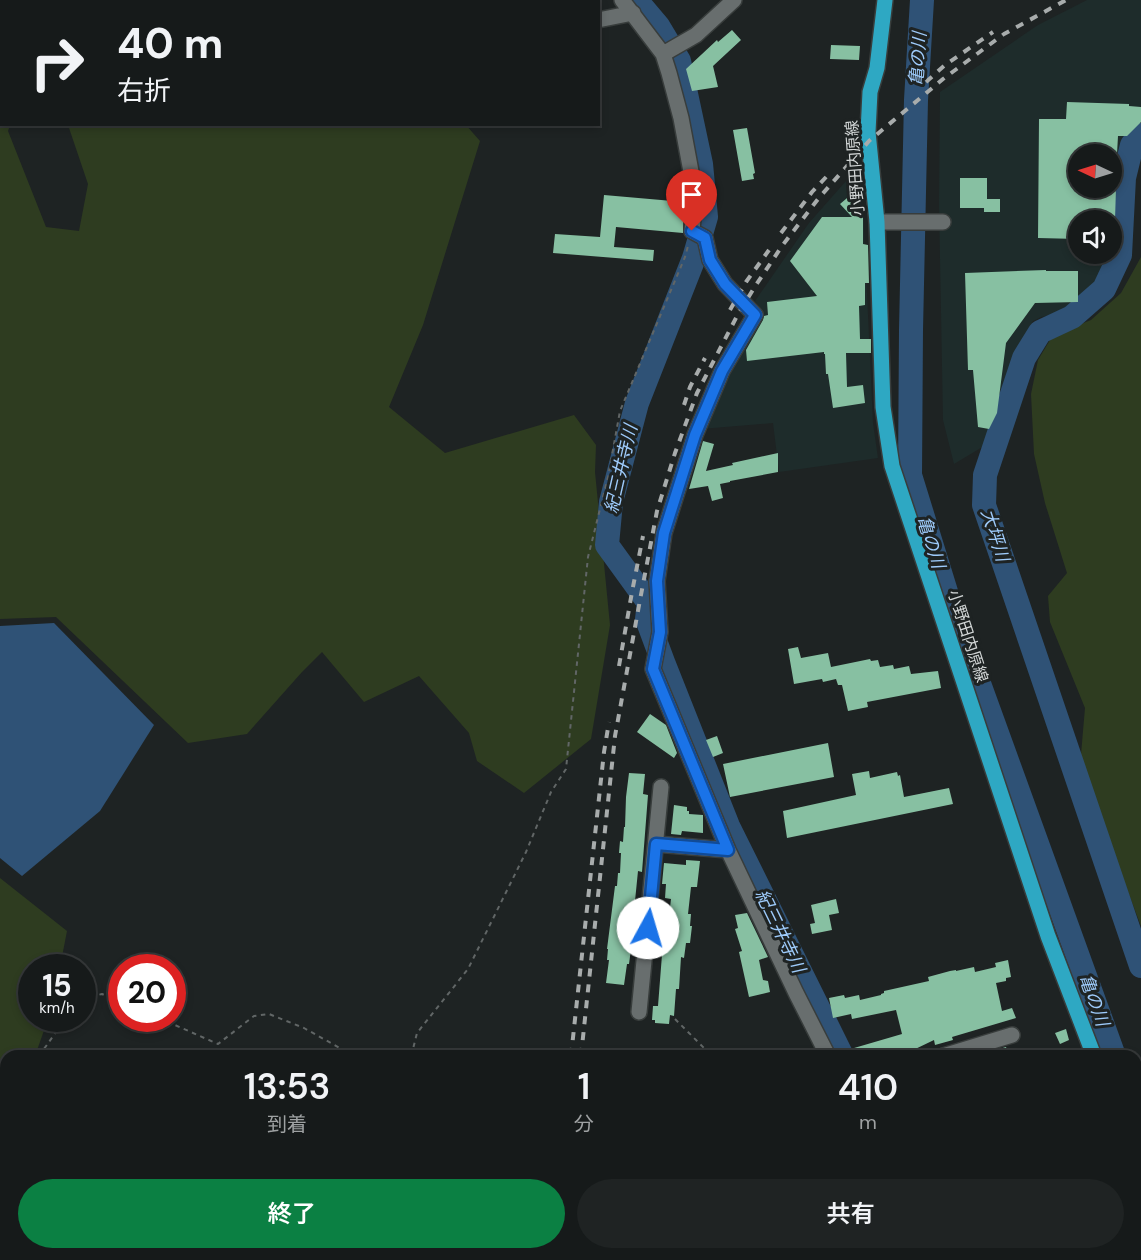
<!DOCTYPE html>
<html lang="ja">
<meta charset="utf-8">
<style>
body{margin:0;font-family:"DM Sans","Noto Sans JP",sans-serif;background:#1f2323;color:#f1f3f6;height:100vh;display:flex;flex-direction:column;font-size:22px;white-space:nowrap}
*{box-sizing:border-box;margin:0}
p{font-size:20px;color:#9ea1a2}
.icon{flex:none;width:33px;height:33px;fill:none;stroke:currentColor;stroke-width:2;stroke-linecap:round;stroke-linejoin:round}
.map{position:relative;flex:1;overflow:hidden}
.sheet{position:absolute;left:0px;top:1050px;width:1142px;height:210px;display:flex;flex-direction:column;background:#161a1a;border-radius:18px 18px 0 0;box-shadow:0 3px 9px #0003,0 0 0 2px #353839}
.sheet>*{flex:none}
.hud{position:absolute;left:0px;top:0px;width:600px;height:126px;box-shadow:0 3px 9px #0003,0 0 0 2px #353839;background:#161a1a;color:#f1f3f6;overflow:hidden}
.needle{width:39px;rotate:274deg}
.fabs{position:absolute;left:1068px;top:144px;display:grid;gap:12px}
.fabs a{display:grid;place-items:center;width:54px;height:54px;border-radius:50%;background:#161a1a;box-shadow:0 3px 9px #0003,0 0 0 2px #353839;font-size:30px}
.speed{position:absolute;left:18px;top:954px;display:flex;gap:12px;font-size:30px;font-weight:700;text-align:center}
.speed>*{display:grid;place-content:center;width:78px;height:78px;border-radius:50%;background:#161a1a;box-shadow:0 3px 9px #0003,0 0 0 2px #353839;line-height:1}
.speed small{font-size:15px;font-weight:400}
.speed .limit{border:9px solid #d22;background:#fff;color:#111}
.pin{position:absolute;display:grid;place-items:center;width:51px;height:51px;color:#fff;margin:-62px -26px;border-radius:50% 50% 50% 0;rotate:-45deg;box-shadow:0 0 6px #0007}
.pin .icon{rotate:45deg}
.me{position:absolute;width:66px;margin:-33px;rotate:6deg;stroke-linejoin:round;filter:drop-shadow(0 0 4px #0008)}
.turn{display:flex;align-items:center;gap:21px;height:126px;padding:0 18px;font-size:27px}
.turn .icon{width:78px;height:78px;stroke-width:2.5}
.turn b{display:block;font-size:42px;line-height:51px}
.eta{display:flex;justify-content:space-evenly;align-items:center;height:102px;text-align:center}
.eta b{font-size:36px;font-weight:600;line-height:42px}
.cta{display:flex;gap:12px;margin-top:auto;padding:12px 18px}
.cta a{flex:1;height:69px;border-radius:36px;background:#0b8043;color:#fff;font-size:24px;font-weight:600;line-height:69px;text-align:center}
.cta a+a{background:#1f2323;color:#f1f3f6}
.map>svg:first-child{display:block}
.built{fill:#1e2c2b;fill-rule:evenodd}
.green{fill:#2e3c20}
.water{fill:#2f5276}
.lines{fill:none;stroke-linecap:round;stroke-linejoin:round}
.river{stroke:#2f5276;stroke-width:24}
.building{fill:#87c0a2}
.minor-casing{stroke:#383d3c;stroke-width:18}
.major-casing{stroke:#383d3c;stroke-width:18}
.path{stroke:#616666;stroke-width:2;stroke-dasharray:4.5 4.5;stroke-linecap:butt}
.minor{stroke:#686e6e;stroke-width:15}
.major{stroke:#2ea8c3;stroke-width:15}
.rail{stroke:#a8acac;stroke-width:4;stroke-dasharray:8 8;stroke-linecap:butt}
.route-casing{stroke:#114b97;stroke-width:15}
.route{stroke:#1a73e8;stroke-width:10}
.labels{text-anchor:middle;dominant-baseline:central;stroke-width:6;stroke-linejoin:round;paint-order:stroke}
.street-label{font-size:16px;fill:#d2d6d6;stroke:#1e2323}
.water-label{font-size:18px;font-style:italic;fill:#9ecbfb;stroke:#1e2323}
</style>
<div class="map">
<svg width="1141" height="1260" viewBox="0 0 1141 1260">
<rect width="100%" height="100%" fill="#1e2323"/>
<!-- built -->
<path class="built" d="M1087 0H1141V128L1125 145 1117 174 1118 239 1112 259 1088 297 1073 310 1041 317 1033 321 1018 346 996 432 984 446 954 464 943 420 939 204 940 92 1038 25ZM1078 154H1112V188H1078ZM1078 220H1112V254H1078Z
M861 164 873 423 878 458 779 472 773 423 701 429 763 313 755 301 809 223Z"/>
<!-- green -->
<path class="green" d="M0 0H50L49 2H2V124L10 125 8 131 46 227 79 231 88 184 68 125 465 124 480 141 423 325 389 407 445 453 574 415 596 445 595 472 610 625 591 739 524 793 477 761 469 733 419 676 364 702 322 652 302 672 247 734 188 743 56 617 0 619Z
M138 0H428L427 2H138Z
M1141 257V926L1080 766 1085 708 1050 622 1048 596 1067 573 1045 503 1034 454 1031 394 1038 360 1053 335 1091 320 1121 293Z
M0 878 67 931 60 967 32 968V1018L48 1019 35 1056H6V1254H90L89 1260H0Z"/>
<!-- water -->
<path class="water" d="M54 623 154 725 100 811 22 876 0 858V626Z"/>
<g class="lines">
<!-- river -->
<path class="river" d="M636 0 658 26 679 61 701 164 706 217 694 258 637 403 611 502 607 545 649 603 647 619 663 662 728 826 842 1056
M922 0 916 100 911 330 910 475 947 595 1114 1056
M1141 135 1132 145 1124 178 1120 255 1104 289 1072 317 1040 332 1024 358 985 475 984 505 1141 966
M1136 1115 1141 1126
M945 1254 948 1260"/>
</g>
<!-- building -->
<path class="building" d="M732 30 741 40 713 66 718 87 692 91 686 69 717 40 718 42Z
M831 45 860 46 859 60 830 59Z
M1067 102 1129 104V106L1141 107V122L1127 136H1118L1117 154H1078V188H1116L1115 220H1078V239L1038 238 1039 119H1066Z
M747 128 755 173 753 174 754 179 742 181 733 130Z
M960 178H987V199H1000V212H984V208H960Z
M853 193 863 204V244L868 245 869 283H865V305L859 306 860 339H871V353H846L847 387 863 385 865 403 833 408 828 374H826L825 354H824V352L747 361 746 350 763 320 764 316 768 315 767 302 817 296 790 261 822 217H852L840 204Z
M604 195 684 202 683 233 616 227 614 247 654 250 653 261 553 253 555 234 600 237Z
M1046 270V271H1078V302L1035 303 1006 343 997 413 989 429 978 427 973 370H968L965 273Z
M703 441 714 444 706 471 733 465 732 463 778 453V472L730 481V482L720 484 723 498 712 501 708 486 689 489Z
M798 647 801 658 828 653 831 667 870 659 871 661 878 660 880 667 893 665 894 669 909 666 911 674 938 671 941 688 867 702 868 707 848 711 842 685H838L836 679 823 682 822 679 794 684 788 649Z
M650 714 666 725 677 753 674 758 637 732Z
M717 736 723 753 713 757 706 740Z
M828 743 834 777 730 797 723 764Z
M869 771 870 778 897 772 898 776 900 775 904 797 949 788 953 804 787 838 783 811 856 795 852 774Z
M629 773 645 774 643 794 648 795 642 872 638 871 635 901 633 900 630 920 634 921 630 942H632L629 964H627L624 985 606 983 609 960H607L608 949H607L615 886H617L618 873H620L621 853H619L620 841 623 842 624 827H625L626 797Z
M674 805 687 807V811H689V814L703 815V833L682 831 681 835 671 834Z
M686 860 700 861 697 887H691L688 914H691L690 926H692L690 943H686L684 958 681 957 679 989H676L674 1016 670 1015 669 1024 655 1023V1020H652L653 1006H658L663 942H666L671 899 665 898 666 884H662L664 863 686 865Z
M836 899 839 913 829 915 832 930 812 934 810 924 815 923 811 905Z
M747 913 768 957 759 960 763 980 768 981 770 992 749 997 739 952 742 951 735 929 738 928 735 915Z
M1008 960 1011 977 1006 978V981L996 983 1002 1011 1012 1008 1016 1018 952 1037 953 1040 935 1045 934 1040 907 1053 906 1050 886 1056H838L837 1053 902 1034 896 1010 852 1019 851 1014 833 1018 829 998 844 995 845 998 859 995 860 1000 881 995V994L884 993V991L929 981 928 977 950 971 956 970V971L974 967 975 972 996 967 995 963Z
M1066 1029 1069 1040 1060 1044 1055 1033Z
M1006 1047 1009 1056H976Z"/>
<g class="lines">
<!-- minor casing -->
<g class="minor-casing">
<path id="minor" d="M622 0 663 54 669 73 681 118 695 193 692 231 705 238 710 260 725 284 755 315 722 371 695 435 664 533 657 581 660 632 653 669 728 850 796 993 828 1056
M598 20 633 13
M663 54 696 35 734 0
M877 222H943
M656 844 728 850
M639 1012 661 787
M943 1056 1012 1035
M930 1254 933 1260"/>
</g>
<!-- major casing -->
<g class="major-casing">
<path id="major" d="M885 0 877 68 870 92 868 132 877 222 883 407 892 466 1048 936 1094 1056
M1136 1155 1141 1165"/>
</g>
<!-- path -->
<path class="path" d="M82 999 102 994 122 1003
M159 1018 218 1044 254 1016 269 1014 304 1028 354 1056
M675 1019 704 1048 708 1056
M39 1056 66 1018
M413 1056V1049L417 1033 468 969 526 852 551 792 566 769 588 557 608 477 620 411 685 257 688 246
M441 1254V1260
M785 1254 787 1260
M113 1260 115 1254"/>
<!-- minor -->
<use href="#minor" class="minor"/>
<!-- major -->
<use href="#major" class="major"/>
<!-- rail -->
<path class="rail" d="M926 82 945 65 993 32
M781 233 812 192 828 175
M730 310 746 282 769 250
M684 405 690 387 705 358
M619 666 632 592 643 536
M571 1056 604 752 609 722
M581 1056 615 736 640 600 657 511 675 453 697 393 737 316 754 288 782 246 818 199 869 141 943 79 1004 34 1066 0
M550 1260V1254
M559 1260 560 1254"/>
</g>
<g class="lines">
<!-- route casing -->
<g class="route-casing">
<path id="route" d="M648 928 656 844 728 850 653 669 660 632 657 581 664 533 695 435 722 371 755 315 725 284 710 260 705 238 692 231"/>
</g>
<!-- route -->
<use href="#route" class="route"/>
</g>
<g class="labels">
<!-- street labels -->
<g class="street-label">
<text transform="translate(855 168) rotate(-94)">小野田内原線</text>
<text transform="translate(968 636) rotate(72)">小野田内原線</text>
</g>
<!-- water labels -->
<g class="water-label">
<text transform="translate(918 59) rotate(-86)">亀の川</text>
<text transform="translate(621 469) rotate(-77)">紀三井寺川</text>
<text transform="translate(995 535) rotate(72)">大坪川</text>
<text transform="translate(931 542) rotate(73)">亀の川</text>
<text transform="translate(780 931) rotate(64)">紀三井寺川</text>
<text transform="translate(1094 1000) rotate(70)">亀の川</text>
</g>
</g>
</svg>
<div class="fabs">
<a><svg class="needle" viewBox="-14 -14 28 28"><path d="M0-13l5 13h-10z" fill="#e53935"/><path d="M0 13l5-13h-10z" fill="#9ea1a2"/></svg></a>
<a><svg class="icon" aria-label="sound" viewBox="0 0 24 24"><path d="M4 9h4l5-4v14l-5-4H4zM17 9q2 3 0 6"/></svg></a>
</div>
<div class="speed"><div>15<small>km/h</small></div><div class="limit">20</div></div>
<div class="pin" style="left:692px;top:231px;background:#d93025"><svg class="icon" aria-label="arrive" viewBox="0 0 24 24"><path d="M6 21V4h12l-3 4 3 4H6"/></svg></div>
<svg class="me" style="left:648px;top:928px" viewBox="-20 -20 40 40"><circle r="19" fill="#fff"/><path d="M0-13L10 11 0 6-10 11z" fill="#1a73e8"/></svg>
<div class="hud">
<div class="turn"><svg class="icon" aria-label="right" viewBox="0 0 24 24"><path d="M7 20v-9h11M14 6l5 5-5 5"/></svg><div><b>40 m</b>右折</div></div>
</div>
<section class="sheet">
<div class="eta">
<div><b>13:53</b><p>到着</p></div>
<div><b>1</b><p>分</p></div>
<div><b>410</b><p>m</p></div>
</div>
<div class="cta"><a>終了</a><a>共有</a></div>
</section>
</div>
